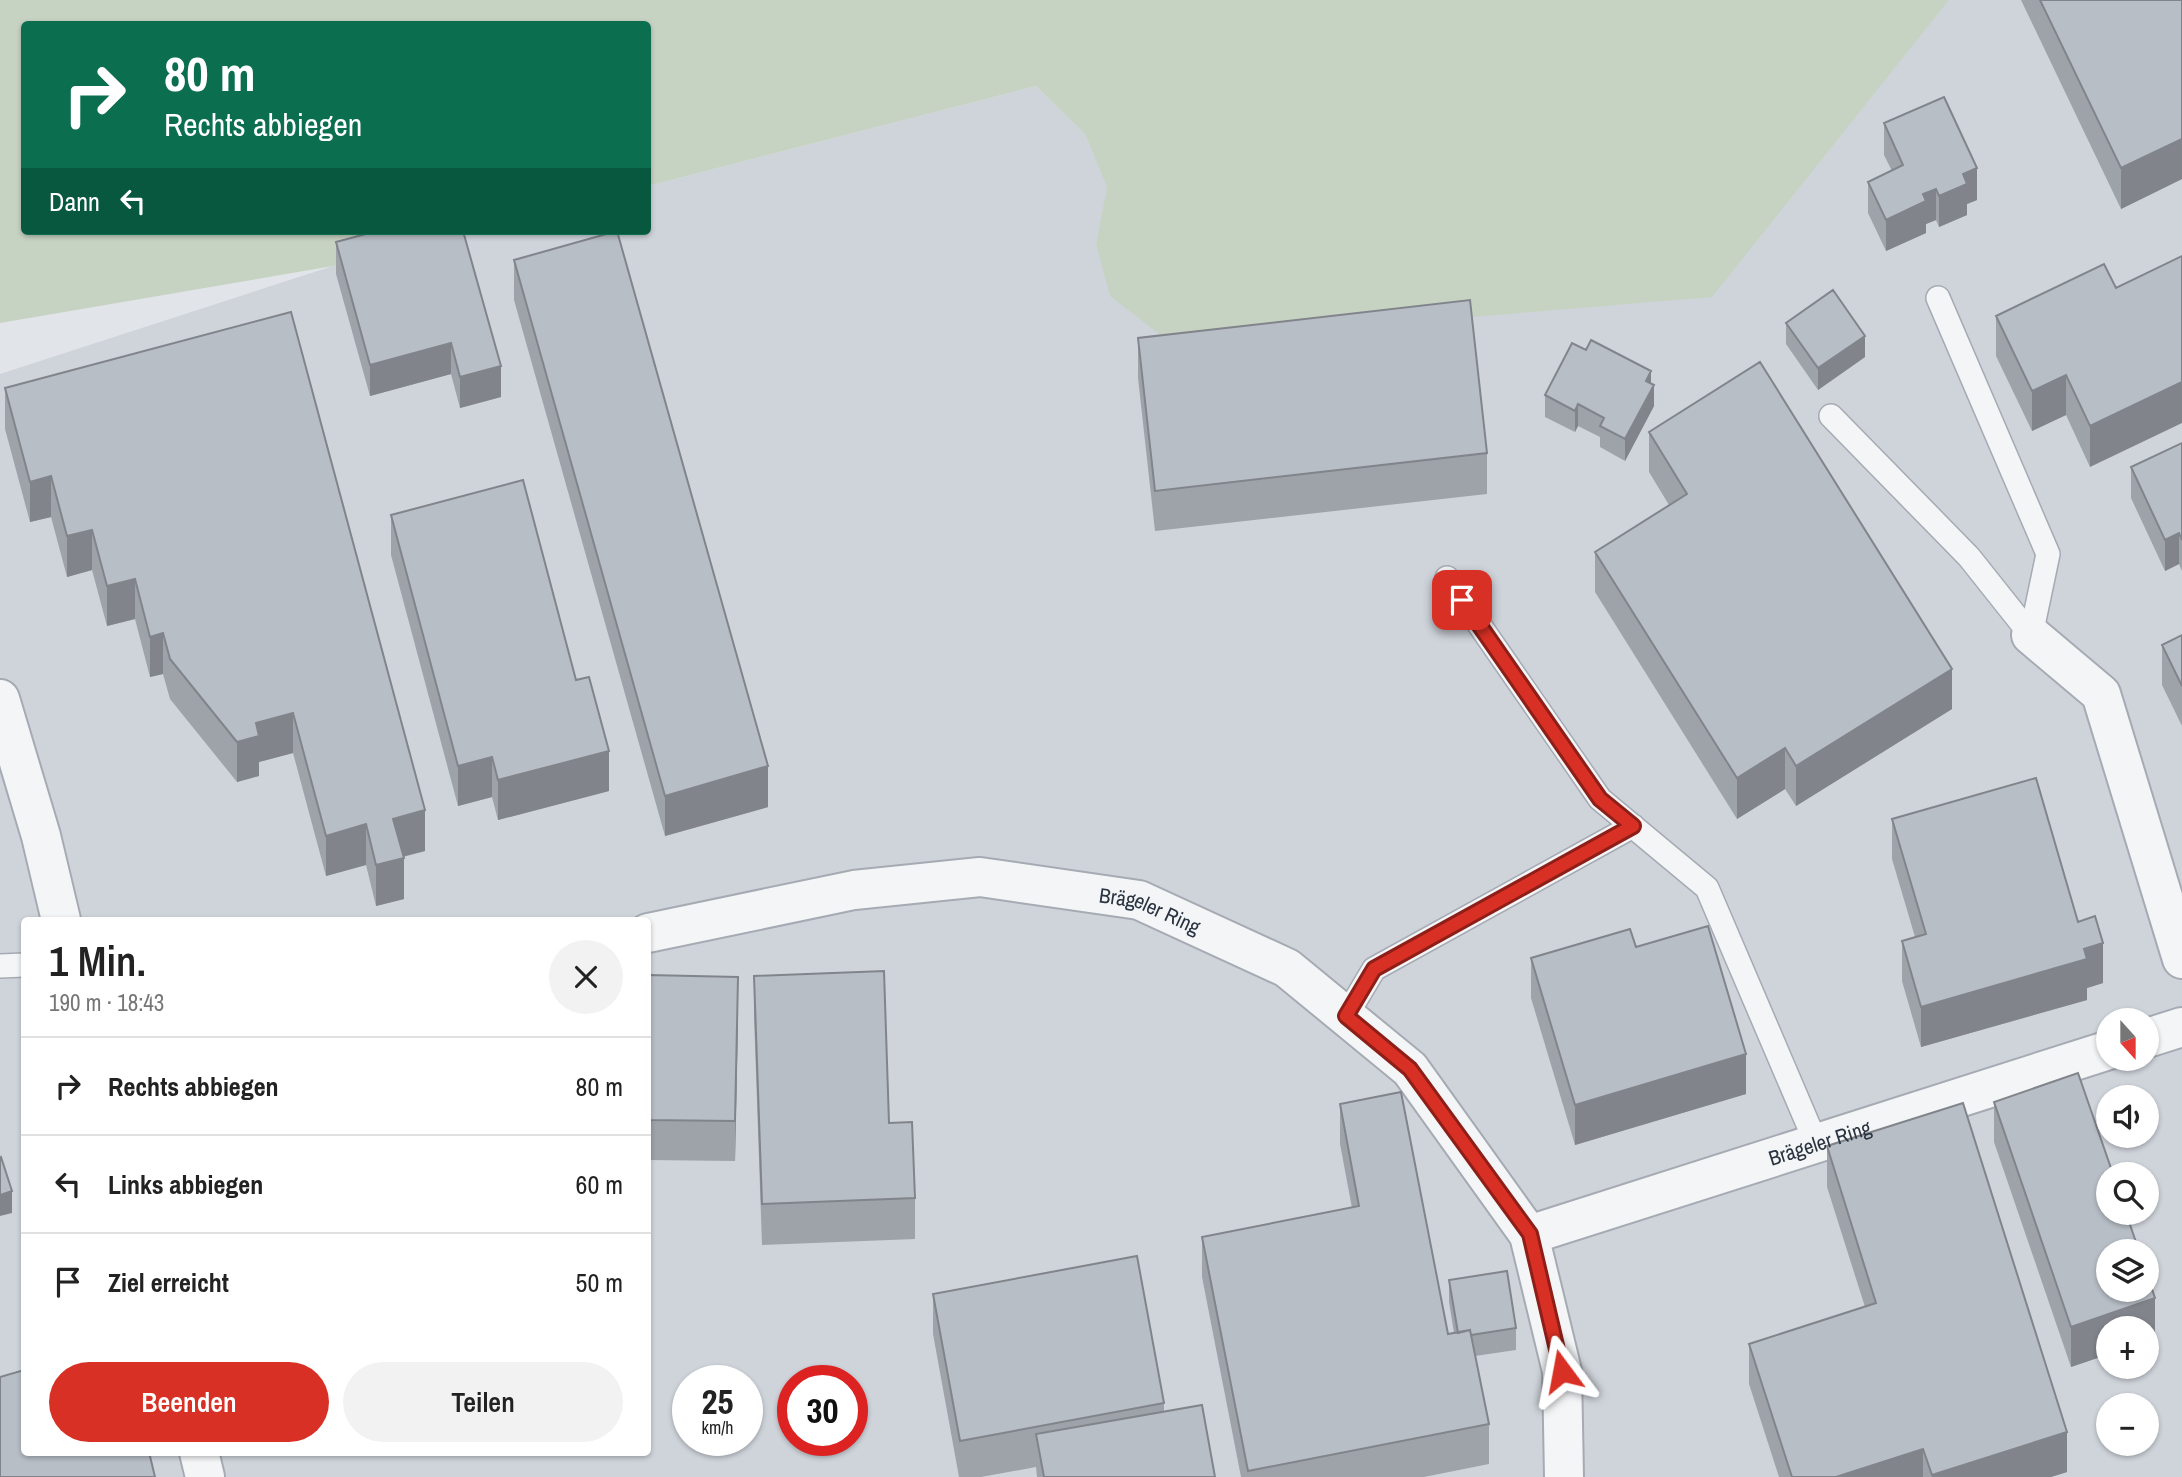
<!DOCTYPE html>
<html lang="de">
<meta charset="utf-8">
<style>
body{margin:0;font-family:"Archivo Narrow",sans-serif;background:#f2f2f2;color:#222;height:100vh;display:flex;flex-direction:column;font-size:26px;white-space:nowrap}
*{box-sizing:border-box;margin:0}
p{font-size:23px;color:#767676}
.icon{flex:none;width:38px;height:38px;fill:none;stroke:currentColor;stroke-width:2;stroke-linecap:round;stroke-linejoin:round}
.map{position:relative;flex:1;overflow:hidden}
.drawer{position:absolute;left:21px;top:917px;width:630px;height:539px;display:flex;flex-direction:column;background:#fff;border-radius:7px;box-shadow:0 2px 5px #0004}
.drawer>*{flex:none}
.hud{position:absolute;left:21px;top:21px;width:630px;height:214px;border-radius:7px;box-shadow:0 2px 5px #0004;background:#0b6e4f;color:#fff;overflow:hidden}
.needle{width:46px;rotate:159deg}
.tools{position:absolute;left:2096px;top:1008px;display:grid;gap:14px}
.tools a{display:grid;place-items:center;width:63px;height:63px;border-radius:50%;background:#fff;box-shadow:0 2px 5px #0004;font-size:35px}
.speed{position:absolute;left:672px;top:1365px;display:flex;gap:14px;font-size:35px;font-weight:700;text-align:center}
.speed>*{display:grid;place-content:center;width:91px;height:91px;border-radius:50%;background:#fff;box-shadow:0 2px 5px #0004;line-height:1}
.speed small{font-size:18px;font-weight:400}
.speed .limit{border:10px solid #d22;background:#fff;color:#111}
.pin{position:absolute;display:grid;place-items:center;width:60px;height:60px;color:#fff;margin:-30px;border-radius:14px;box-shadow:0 4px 10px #0006}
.me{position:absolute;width:77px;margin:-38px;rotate:347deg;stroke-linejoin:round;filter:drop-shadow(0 0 5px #0008)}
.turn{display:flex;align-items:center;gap:24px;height:147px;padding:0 28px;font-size:32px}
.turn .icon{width:91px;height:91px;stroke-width:2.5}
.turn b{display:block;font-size:49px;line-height:60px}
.then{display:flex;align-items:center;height:66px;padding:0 28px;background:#0003;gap:14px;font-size:26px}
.round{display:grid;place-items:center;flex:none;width:74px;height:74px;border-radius:37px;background:#f2f2f2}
.head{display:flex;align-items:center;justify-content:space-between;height:119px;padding:0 28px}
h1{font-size:42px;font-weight:600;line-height:52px}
.primary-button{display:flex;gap:14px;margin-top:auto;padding:14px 28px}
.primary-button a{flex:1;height:80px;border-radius:42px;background:#d93025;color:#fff;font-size:28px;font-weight:600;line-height:80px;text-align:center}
.primary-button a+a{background:#f2f2f2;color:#222}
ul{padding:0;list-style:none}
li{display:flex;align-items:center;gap:21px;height:98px;padding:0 28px;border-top:2px solid #e0e0e0}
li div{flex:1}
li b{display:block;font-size:26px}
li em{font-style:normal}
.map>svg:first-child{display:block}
.built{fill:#cfd4db;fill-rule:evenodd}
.green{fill:#c7d3c2}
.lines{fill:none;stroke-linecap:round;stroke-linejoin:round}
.lane-casing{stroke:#a6abb3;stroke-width:26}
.street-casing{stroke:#a6abb3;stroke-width:42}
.lane{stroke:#f3f5f7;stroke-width:23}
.street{stroke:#f3f5f7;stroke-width:38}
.wall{fill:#9ea3aa}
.shaded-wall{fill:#81858b}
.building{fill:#b8bec6;stroke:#81858b;stroke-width:2}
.route-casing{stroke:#8d1f18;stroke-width:18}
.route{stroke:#d93025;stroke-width:12}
.labels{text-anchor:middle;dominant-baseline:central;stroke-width:6;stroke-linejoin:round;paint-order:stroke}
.street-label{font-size:21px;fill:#2a3340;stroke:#f0f3f6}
</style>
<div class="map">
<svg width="2182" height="1477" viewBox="0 0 2182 1477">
<rect width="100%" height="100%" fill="#e1e4e9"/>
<!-- built -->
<path class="built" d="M1949 0H2182V1477H0V374L333 266 472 231H648V186L1036 86 1085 134 1108 187 1096 244 1942 7ZM24 920H648V1452H24ZM2109 1020H2147V1059H2109ZM2109 1097H2147V1136H2109ZM2109 1174H2147V1213H2109ZM2109 1251H2147V1290H2109ZM2109 1328H2147V1367H2109ZM688 1381H747V1440H688ZM793 1381H852V1440H793ZM2109 1405H2147V1444H2109Z"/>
<!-- green -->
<path class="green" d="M0 0H1949L1712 297 1223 338 1159 334 1110 296 1096 244 1107 187 1085 134 1036 86 648 186V24H24V231H472L333 266 0 323Z"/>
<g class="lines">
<!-- lane casing -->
<g class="lane-casing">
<path id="lane" d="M1938 298 2048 554 2031 635
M1831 416 1969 557 2031 635
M1447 578 1600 799 1707 888 1816 1143
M0 966 24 965
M1346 1016 1374 969 1633 826"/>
</g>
<!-- street casing -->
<g class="street-casing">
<g id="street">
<path d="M2031 635 2101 694 2182 959"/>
<path d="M0 699 41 836 61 920"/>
<path id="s1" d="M648 933 854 890 980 877 1139 900 1287 968 1410 1069 1529 1235"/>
<path d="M2147 1038 2182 1027"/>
<path d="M199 1452 205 1477"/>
<path id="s2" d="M1564 1477 1562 1371 1529 1235 2109 1050"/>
</g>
</g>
<!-- lane -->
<use href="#lane" class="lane"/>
<!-- street -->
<use href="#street" class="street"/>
</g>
<!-- wall -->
<path class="wall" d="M2021 0H2182V179L2121 209Z
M1884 123 1977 200 1967 204V215L1939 227 1936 220 1926 224V233L1886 251 1868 213V182L1892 171 1884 155Z
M336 242 501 366V397L460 408 451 374 370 396 336 274Z
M514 260 768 807 665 836 514 300Z
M2104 264 2090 467 2066 415 2032 431 1996 356V316Z
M1786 323 1865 357 1818 390 1786 344Z
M1138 338 1487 453V494L1155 531 1138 378Z
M1651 383 1654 406 1625 461 1600 447V437L1578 426 1575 432 1545 417V395Z
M5 388 425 851 403 857 404 899 376 906 366 865 326 876 293 753 259 762V776L237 782 170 699 163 674 150 677 135 619 107 626 92 570 67 577 51 517 30 522 5 429Z
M1649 432 1952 709 1796 806 1785 789 1737 819 1595 592V552L1669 505 1649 472Z
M2182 443V571L2179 564 2165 571 2131 498V467Z
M391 515 576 680 609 791 498 820 492 797 458 806 391 555Z
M2182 635V726L2162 685V645Z
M1892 819 2103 983 2087 988V1000L1921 1047 1902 981V941L1915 937 1892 859Z
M1636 947 1746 1094 1575 1145 1531 998V958Z
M648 975 738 1017 735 1161 648 1160Z
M754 976 889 1123 915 1198V1239L762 1245 754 1016Z
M1994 1102 2155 1338 2147 1341V1328H2109V1354L2071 1367 1994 1142Z
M1340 1104 1448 1334 1454 1333 1449 1302V1280L1516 1328V1350L1475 1356 1489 1424V1464L1424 1477H1241L1202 1277V1237L1352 1208 1340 1144Z
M1827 1146 2067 1472 2051 1477H1779L1749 1384V1344L1865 1307 1827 1187Z
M933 1294 1164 1403V1411L1215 1477H1037L1036 1467 981 1477H959L933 1334Z"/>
<!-- shaded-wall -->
<path class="shaded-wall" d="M2182 139V179L2121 209V168Z
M1977 168V200L1967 204V215L1939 227V196L1963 174Z
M1936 189V220L1926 224V233L1886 251V220L1923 194Z
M1865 336V357L1818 390V368Z
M451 343V374L370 396V365Z
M501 366V397L460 408V377Z
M1651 371V390L1654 385V406L1625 461V439L1646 381Z
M2066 375V415L2032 431V391Z
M2182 382V423L2090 467V426Z
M1578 404V426L1575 432V411Z
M51 476V517L30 522V482Z
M92 530V570L67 577V536Z
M2179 533V564L2165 571V540Z
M135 579V619L107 626V586Z
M163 633V674L150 677V637Z
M1952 669V709L1796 806V766Z
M293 713V753L259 762V776L237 782V742L256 723Z
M1785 748V789L1737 819V778Z
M609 751V791L498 820V780Z
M492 757V797L458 806V766Z
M768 766V807L665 836V796Z
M425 810V851L393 859V819Z
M366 824V865L326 876V836Z
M404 858V899L376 906V865Z
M2103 943V983L2087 988V1000L1921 1047V1007Z
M738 977V1017L735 1161V1121Z
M1746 1054V1094L1575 1145V1105Z
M12 1191V1213L0 1216V1195Z
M2155 1298V1338L2147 1341V1328H2109V1354L2071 1367V1327Z
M2067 1432V1472L2051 1477H1932V1475Z
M1923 1449V1477H1836Z"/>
<!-- building -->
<path class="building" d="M2040 0H2182V139L2121 168Z
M1944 97 1977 168 1963 174 1967 184 1939 196 1936 189 1923 194 1926 201 1886 220 1868 182 1903 165 1884 123Z
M377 231H463L501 366 460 377 451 343 370 365 336 242Z
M617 231 768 766 665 796 514 260Z
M2182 256V382L2090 426 2066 375 2032 391 1996 316 2104 264 2116 288Z
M1833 290 1865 336 1818 368 1786 323Z
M1470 300 1487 453 1155 491 1138 338Z
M291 312 425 810 393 819 404 858 376 865 366 824 326 836 293 713 256 723 259 736 237 742 170 659 163 633 150 637 135 579 107 586 92 530 67 536 51 476 30 482 5 388Z
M1591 340 1651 371 1646 381 1654 385 1625 439 1600 426 1604 418 1578 404 1575 411 1545 395 1572 343 1586 350Z
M1760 362 1952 669 1796 766 1785 748 1737 778 1595 552 1687 494 1649 432Z
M2182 443V540L2179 533 2165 540 2131 467Z
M523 480 576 680 589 677 609 751 498 780 492 757 458 766 391 515Z
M2182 635V686L2162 645Z
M2036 778 2078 922 2095 916 2103 943 2084 949 2087 959 1921 1007 1902 941 1926 934 1892 819Z
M1708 926 1746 1054 1575 1105 1531 958 1630 929 1636 947Z
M884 971 889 1123 912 1122 915 1198 762 1204 754 976Z
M648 975 738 977 735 1121 648 1120Z
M2078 1073 2113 1174H2109V1213H2126L2139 1251H2109V1290H2147V1275L2155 1298 2071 1327 1994 1102Z
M1401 1092 1448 1334 1470 1330 1489 1424 1248 1471 1202 1237 1359 1206 1340 1104Z
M1963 1103 2067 1432 1932 1475 1923 1449 1836 1477H1792L1749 1344 1876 1303 1827 1146Z
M1 1157 12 1191 0 1195V1158Z
M1137 1256 1164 1403 960 1441 933 1294Z
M1507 1271 1516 1328 1471 1335 1470 1330 1458 1333 1449 1280Z
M24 1370V1452H149L155 1477H0V1377Z
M1202 1405 1215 1477H1044L1036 1434Z"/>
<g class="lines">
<!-- route casing -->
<g class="route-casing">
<path id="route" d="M1462 600 1600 799 1633 826 1374 969 1346 1016 1410 1069 1530 1234 1562 1371"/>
</g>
<!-- route -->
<use href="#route" class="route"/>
</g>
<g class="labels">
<!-- street labels -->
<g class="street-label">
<text stroke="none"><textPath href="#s1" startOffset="511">Brägeler Ring</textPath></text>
<text stroke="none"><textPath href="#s2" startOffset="551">Brägeler Ring</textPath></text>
</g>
</g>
</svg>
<div class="tools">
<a><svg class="needle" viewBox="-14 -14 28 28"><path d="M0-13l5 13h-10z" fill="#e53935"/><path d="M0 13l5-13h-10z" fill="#767676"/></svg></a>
<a><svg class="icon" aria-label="sound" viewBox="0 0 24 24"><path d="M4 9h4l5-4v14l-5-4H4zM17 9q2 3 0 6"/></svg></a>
<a><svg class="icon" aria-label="search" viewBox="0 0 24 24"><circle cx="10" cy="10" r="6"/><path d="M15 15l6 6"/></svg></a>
<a><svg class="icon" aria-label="layers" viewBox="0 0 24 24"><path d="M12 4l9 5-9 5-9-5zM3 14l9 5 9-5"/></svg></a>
<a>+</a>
<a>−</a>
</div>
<div class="speed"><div>25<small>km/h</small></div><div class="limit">30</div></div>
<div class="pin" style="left:1462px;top:600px;background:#d93025"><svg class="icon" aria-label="arrive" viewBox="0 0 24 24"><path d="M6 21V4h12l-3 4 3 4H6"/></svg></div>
<svg class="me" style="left:1562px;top:1371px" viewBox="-20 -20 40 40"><path d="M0-17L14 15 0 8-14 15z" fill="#d93025" stroke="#fff" stroke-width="4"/></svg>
<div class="hud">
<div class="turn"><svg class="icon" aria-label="right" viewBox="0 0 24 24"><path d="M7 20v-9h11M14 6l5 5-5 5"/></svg><div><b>80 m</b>Rechts abbiegen</div></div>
<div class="then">Dann<svg class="icon" aria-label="left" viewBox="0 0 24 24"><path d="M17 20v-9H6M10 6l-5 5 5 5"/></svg></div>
</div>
<section class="drawer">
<div class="head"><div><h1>1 Min.</h1><p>190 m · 18:43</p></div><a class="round"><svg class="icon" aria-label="close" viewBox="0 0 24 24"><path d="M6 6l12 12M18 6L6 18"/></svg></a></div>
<ul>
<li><svg class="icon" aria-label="right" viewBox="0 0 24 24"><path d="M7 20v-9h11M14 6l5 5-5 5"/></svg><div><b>Rechts abbiegen</b></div><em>80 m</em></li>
<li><svg class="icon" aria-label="left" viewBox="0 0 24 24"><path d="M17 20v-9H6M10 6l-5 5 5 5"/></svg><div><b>Links abbiegen</b></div><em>60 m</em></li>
<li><svg class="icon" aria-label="arrive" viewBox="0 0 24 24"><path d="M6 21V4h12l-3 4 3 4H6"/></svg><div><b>Ziel erreicht</b></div><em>50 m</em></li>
</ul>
<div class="primary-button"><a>Beenden</a><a>Teilen</a></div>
</section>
</div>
